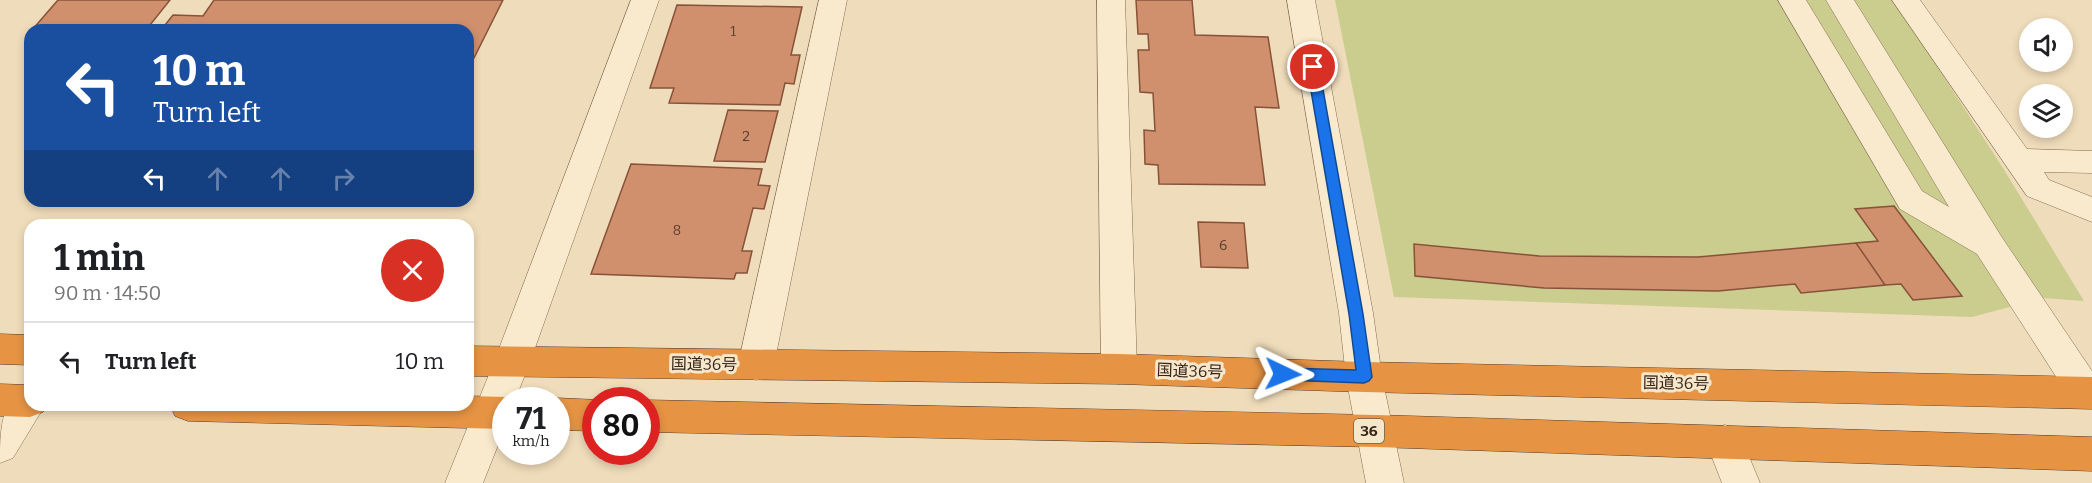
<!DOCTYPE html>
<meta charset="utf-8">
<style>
body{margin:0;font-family:Bitter,"Noto Sans JP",serif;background:#f2f2f2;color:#202124;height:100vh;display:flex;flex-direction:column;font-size:22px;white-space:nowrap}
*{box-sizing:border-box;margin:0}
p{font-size:20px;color:#757577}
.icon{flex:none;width:33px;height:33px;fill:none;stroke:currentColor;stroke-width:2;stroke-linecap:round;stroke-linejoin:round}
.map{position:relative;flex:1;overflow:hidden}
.drawer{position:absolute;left:24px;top:219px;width:450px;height:192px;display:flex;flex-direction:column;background:#fff;border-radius:18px;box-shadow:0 3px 9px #0003}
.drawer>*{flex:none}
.top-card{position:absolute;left:24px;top:24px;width:450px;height:183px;border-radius:18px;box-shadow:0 3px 9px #0003;background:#1a4fa0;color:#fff;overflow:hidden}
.buttons{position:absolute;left:2019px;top:18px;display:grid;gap:12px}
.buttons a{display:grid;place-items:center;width:54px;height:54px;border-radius:50%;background:#fff;box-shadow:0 3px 9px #0003;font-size:30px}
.speed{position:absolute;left:492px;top:387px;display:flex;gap:12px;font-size:30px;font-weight:700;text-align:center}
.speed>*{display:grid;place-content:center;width:78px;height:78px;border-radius:50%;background:#fff;box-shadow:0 3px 9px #0003;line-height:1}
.speed small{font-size:15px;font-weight:400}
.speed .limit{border:9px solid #d22;background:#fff;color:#111}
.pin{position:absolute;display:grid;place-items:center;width:51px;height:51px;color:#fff;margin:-26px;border:3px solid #fff;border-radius:50%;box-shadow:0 2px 6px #0007}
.me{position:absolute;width:66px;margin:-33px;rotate:92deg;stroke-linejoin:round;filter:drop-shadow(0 0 4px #0008)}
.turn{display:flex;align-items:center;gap:21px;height:126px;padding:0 30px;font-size:27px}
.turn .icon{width:78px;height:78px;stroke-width:2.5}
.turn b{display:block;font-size:42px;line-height:51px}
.lanes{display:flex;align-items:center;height:57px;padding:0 30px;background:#0003;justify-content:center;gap:30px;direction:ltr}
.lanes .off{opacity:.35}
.round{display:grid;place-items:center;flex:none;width:63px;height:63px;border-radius:32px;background:#f2f2f2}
.headline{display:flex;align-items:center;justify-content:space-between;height:102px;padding:0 30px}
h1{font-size:36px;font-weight:700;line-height:45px}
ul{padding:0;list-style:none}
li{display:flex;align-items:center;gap:18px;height:78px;padding:0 30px;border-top:2px solid #e0e0e0}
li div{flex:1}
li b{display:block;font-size:22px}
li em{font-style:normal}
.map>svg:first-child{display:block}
.green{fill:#cacd8e}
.building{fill:#d0906d;stroke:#875239;stroke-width:1.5}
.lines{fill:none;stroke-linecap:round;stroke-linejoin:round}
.minor-casing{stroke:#876b54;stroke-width:1}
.highway-casing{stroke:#533a29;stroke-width:1}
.minor{fill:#faeacd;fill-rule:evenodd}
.highway{fill:#e69444;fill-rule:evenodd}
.route{fill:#1a73e8;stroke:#114b97;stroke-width:1.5}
.labels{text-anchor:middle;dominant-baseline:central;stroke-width:6;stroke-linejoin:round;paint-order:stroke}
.number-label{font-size:14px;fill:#5c402f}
.shield{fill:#f7e7ca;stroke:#6f5f4f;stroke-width:1.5}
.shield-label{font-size:15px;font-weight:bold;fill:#35251a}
.street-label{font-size:16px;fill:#35251a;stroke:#f7e7ca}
</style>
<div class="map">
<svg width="2092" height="483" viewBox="0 0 2092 483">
<rect width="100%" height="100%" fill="#efdcba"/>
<!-- green -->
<path class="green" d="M1335 0H1894L2003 168 2084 301 2043 298 1972 317 1394 297Z"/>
<!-- building -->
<path class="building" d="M58 0H170L146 30H32Z
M214 0H503L468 70V30H161L173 15 203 16Z
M1136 0H1192L1195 35 1268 37 1279 108 1255 107 1265 185 1159 184 1158 165 1145 164 1144 130 1155 131 1153 93 1140 92 1138 50H1149L1148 34H1138Z
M677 5 802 7 791 55H800L794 84 785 83 780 105 669 103 674 88H650Z
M728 110 778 111 765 162 714 161Z
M631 164 762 169 758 185 770 186 764 209 753 208 742 251H752L747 273H736L734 279 591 274Z
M1894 206 1962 296 1913 300 1901 284 1885 285 1856 243 1878 241 1855 209Z
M1198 222 1244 223 1248 268 1201 267Z
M1856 243 1885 285 1801 293 1795 284 1718 291 1544 288 1415 276 1414 244 1539 256 1698 257Z"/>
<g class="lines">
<!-- minor casing -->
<g class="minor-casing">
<path id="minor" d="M631 0H659L530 362 515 400H506V425L483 483H445L494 362Z
M819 0H847L774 365 769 376 756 380 743 376 738 365Z
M1097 0H1125L1137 369 1132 380 1119 384 1106 380 1101 369Z
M1287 0H1315L1373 313 1382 377 1404 483H1366L1346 377 1339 313Z
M1778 0H1806L1922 191 1949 207 1826 0H1854L2001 236 2092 371V406L2086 408 2073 403 1977 254 1900 209Z
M1892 0H1920L2027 149 2092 151V173L2044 172 2049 180 2092 197V222L2027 196Z
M29 385 30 405H45L13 458 0 463C0 432 0 398 29 385Z
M1725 425 1738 430 1760 483H1722L1706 442 1712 430Z"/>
</g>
<!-- highway casing -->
<g class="highway-casing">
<path id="highway" d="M0 334 30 335V365L0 364Z
M468 346 1119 354 1364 362 2092 377V409L1364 392 1119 384 468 376Z
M0 384 30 385V405H46L43 412 30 417 0 416Z
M468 396 506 397 516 400H506V429L188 421 175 416 170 405H468Z
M556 398 601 400H596V431L556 430V400H549Z
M644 400H646L1376 415 2092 437V471L1376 447 646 432V400Z"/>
</g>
<!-- minor -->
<use href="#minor" class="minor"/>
<!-- highway -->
<use href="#highway" class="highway"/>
</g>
<!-- route -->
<path class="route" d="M1313 63 1319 67 1363 314 1372 377 1369 381 1364 383 1283 380 1277 378 1275 374 1277 369 1283 368 1356 370 1349 314 1307 67Z"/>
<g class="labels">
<!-- number labels -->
<g class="number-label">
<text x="733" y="31">1</text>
<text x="746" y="136">2</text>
<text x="677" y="230">8</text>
<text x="1223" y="245">6</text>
</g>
<!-- shield labels -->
<rect class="shield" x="1354" y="419" width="30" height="24" rx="4.5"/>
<g class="shield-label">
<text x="1369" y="431">36</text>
</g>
<!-- street labels -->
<g class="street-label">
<text transform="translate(704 364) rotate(1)">国道36号</text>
<text transform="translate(1190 371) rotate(2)">国道36号</text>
<text transform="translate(1676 383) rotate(1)">国道36号</text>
</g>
</g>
</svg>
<div class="buttons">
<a><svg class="icon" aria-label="sound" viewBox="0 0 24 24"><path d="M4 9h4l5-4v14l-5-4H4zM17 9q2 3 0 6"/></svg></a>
<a><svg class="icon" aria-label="layers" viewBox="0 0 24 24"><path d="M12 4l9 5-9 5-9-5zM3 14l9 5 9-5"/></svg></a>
</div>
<div class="speed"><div>71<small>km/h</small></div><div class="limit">80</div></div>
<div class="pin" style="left:1313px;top:67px;background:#d93025"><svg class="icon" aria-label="arrive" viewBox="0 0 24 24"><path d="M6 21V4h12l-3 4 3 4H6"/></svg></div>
<svg class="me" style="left:1283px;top:374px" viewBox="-20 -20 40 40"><path d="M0-17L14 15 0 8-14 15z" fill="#1a73e8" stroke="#fff" stroke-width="4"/></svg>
<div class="top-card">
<div class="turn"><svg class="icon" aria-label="left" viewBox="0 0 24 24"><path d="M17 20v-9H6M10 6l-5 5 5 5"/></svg><div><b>10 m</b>Turn left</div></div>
<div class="lanes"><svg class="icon" aria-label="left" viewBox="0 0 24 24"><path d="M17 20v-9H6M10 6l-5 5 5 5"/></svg><svg class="icon off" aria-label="ahead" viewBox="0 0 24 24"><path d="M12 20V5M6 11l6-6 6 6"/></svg><svg class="icon off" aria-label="ahead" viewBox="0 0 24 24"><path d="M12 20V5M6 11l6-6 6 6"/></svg><svg class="icon off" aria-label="right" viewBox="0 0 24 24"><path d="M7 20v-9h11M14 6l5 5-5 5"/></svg></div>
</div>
<section class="drawer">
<div class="headline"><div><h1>1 min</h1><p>90 m · 14:50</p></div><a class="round" style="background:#d93025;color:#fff"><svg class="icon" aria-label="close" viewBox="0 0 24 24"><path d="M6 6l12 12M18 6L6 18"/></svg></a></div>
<ul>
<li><svg class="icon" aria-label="left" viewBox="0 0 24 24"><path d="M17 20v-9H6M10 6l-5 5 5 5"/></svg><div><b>Turn left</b></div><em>10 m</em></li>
</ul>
</section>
</div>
